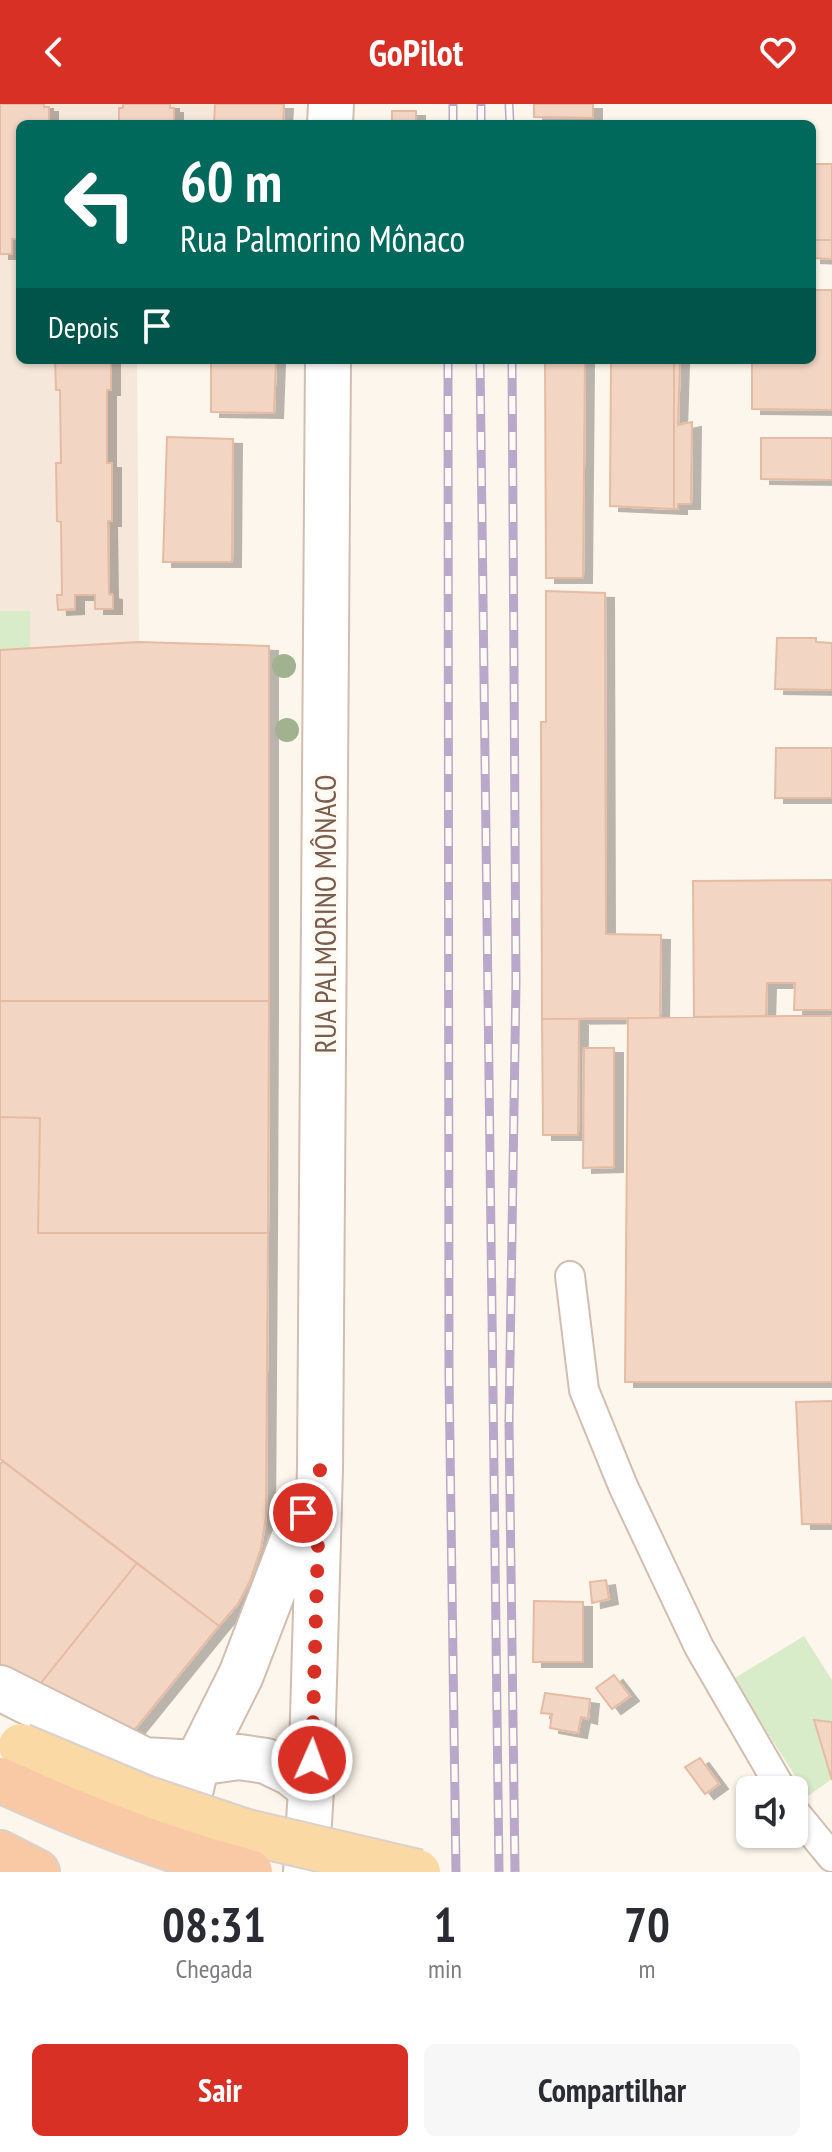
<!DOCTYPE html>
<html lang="pt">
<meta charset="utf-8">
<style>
body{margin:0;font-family:"PT Sans Narrow",sans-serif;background:#f7f7f7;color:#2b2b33;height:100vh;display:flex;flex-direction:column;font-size:30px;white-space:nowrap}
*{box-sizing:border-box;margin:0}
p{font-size:26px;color:#7c7c81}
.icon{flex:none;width:44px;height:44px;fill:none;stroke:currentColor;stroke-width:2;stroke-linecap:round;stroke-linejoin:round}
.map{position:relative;height:1768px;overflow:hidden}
.details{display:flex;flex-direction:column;background:#fff;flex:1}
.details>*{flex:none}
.hud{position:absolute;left:16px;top:16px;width:800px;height:244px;border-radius:12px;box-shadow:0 2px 6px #0004;background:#00695c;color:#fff;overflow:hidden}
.controls{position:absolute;left:736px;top:1672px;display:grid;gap:16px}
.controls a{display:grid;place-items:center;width:72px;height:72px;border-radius:12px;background:#fff;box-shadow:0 2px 6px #0004;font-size:40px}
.pin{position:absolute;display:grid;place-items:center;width:68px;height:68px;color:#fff;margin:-34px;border:4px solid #fff;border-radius:50%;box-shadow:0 2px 8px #0007}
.me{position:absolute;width:88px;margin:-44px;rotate:2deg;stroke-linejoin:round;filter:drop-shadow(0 0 6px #0008)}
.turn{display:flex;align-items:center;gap:28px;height:168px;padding:0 32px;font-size:36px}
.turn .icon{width:104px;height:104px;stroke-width:2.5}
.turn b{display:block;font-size:56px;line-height:68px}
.then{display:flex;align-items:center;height:76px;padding:0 32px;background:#0003;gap:16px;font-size:30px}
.eta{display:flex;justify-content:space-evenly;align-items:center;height:136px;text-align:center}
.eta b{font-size:48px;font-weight:600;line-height:56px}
.button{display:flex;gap:16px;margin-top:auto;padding:16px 32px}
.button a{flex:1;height:92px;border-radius:12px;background:#d93025;color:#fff;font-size:32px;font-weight:600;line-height:92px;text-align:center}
.button a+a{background:#f7f7f7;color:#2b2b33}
header{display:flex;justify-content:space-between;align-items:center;height:104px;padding:0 32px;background:#d93025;color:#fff;font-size:36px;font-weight:600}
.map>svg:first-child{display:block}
.residential{fill:#f5e8da}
.green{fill:#d8ecc9}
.building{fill:#f3d5c3;stroke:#e6bba3;stroke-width:2;filter:url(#shadow)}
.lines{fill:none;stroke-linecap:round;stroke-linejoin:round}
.pedestrian-casing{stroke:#d1beb0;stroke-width:32}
.tertiary-casing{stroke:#d1beb0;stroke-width:48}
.trunk-casing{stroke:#dad1cd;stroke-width:48}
.pedestrian{stroke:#fff;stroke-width:28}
.tertiary{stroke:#fff;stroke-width:44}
.trunk{stroke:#f9c8a4;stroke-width:44}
.rail-casing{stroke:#b9a8c9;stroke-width:9}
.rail{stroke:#fffaf3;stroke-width:6;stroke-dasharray:18;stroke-linecap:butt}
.primary-bridge-casing{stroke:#dad1cd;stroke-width:48;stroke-linecap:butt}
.trunk-bridge-casing{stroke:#dad1cd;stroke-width:48;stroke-linecap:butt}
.primary-bridge{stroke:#fbd9a5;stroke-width:44}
.trunk-bridge{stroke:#f9c8a4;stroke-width:44}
.tree{fill:#a0b28e}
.route{stroke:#d93025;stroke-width:14;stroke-dasharray:0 25.2}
.labels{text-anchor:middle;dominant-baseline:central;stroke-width:8;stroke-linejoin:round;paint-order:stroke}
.street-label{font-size:30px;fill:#7a5c4d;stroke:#fffaf3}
</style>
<header><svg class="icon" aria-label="back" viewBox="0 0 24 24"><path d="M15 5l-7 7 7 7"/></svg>GoPilot<svg class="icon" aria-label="heart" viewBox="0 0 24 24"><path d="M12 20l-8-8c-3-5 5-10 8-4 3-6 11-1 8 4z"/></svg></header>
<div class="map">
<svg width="832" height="1768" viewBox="0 0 832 1768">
<defs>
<filter id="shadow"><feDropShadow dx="9" dy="5" stdDeviation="0" flood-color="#0004"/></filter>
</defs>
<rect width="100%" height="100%" fill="#fdf6ec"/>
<!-- residential -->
<path class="residential" d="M0 0H215L214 20H20V256H137L139 538 0 546Z"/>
<!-- green -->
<path class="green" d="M0 507H30V545L0 546Z
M804 1532 832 1576V1675L808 1692 733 1575Z"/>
<!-- building -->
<path class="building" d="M0 0H44V3H49V20H20V135H12V150H0Z
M123 0H170V4H174V20H119V4H123Z
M215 0H284L283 20H214Z
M534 0H593V14L534 13Z
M392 7H416V20H392Z
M812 60H832V136H812Z
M812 136H832V155L812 154Z
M812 186H832V306L752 305V256H812Z
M55 256H111V286H107V359H112V417H108L109 490 113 491V505H95V491H75V505L58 506 57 491H62L61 418 57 417 56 359H61L60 286H56Z
M211 256H276L274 309 211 308Z
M545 256H585L583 474H546Z
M611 256H674V405L610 402Z
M674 256H680L678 321 692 318 691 400H678V405H674Z
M167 333 233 335 232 458H163Z
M761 334H832V376L761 375Z
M546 487 605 489 606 830 661 831 660 914 542 915 541 618H546Z
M777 534H816V538L832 539V586L775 585Z
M139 538 269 542V897H0V546Z
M776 644H832V694H775Z
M832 776V906H794L795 879H767L766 912 694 913 693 777Z
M0 897H269L268 1129H38L40 1014 0 1013Z
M788 912H832V1278H625L628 914Z
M542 915H579L578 1031H543Z
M584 944H614V1063L583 1064Z
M0 1013 40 1014 38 1129H268L266 1413 261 1444 250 1477 238 1500 219 1522 0 1355Z
M832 1297V1420H802L796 1298Z
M3 1357 137 1459 37 1584 0 1561V1360Z
M137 1459 219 1522 132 1629 37 1584Z
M606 1476 609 1495 592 1499 590 1478Z
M534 1497 583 1498V1558H533Z
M614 1571 630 1592 612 1605 596 1584Z
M545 1589 590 1595 588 1615 581 1613 578 1629 550 1624 552 1610 541 1609Z
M814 1616 832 1618V1676Z
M700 1654 719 1680 705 1690 685 1663Z"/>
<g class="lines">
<!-- pedestrian casing -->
<g class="pedestrian-casing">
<path id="pedestrian" d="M570 1172 584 1286 623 1382 699 1543 782 1686
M794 1707 832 1753"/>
</g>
<!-- tertiary casing -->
<g class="tertiary-casing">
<path id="tertiary" d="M330 20 331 0
M0 1584 144 1656 197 1659 239 1653 266 1657 291 1669 311 1685
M180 1746V1731L197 1659 241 1571 308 1396
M306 1768 311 1685 320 1364 328 256"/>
</g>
<!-- trunk casing -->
<g class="trunk-casing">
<path id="trunk" d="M0 1749 37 1768"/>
</g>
<!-- pedestrian -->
<use href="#pedestrian" class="pedestrian"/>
<!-- tertiary -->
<use href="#tertiary" class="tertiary"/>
<!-- trunk -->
<use href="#trunk" class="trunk"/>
<!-- rail casing -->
<g class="rail-casing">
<path id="rail" d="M509 0 510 20
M453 20V0
M481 20V0
M448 256 449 1271 456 1768
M480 256 499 1768
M512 256 516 878 509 1317 515 1768"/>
</g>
<!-- rail -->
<use href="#rail" class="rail"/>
<!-- primary-bridge casing -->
<g class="primary-bridge-casing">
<path id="primary-bridge" d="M21 1642 145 1694 247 1728 418 1768"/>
</g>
<!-- trunk-bridge casing -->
<g class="trunk-bridge-casing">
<path id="trunk-bridge" d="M0 1676C81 1713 164 1746 250 1768"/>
</g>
<!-- primary-bridge -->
<use href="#primary-bridge" class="primary-bridge"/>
<!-- trunk-bridge -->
<use href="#trunk-bridge" class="trunk-bridge"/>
</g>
<!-- trees -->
<g class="tree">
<circle cx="284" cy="562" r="12"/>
<circle cx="287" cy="626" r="12"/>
</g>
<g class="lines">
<!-- route -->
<path class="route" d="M303 1409 320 1364 312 1656"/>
</g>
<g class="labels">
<!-- street labels -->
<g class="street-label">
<text transform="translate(324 810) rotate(-90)">RUA PALMORINO MÔNACO</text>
</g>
</g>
</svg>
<div class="controls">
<a><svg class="icon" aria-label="sound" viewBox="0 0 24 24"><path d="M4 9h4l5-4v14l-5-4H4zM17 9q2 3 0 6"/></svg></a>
</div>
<div class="pin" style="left:303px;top:1409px;background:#d93025"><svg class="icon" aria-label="arrive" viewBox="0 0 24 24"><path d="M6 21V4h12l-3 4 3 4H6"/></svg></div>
<svg class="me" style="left:312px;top:1656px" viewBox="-20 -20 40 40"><circle r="17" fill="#d93025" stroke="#fff" stroke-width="3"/><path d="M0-11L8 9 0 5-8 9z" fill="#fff"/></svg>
<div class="hud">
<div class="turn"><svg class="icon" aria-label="left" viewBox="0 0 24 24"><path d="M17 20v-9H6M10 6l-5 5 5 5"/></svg><div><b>60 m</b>Rua Palmorino Mônaco</div></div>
<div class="then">Depois<svg class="icon" aria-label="arrive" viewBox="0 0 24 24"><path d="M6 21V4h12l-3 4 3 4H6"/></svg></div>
</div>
</div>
<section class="details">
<div class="eta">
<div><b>08:31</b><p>Chegada</p></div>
<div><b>1</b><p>min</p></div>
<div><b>70</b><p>m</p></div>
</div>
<div class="button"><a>Sair</a><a>Compartilhar</a></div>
</section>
